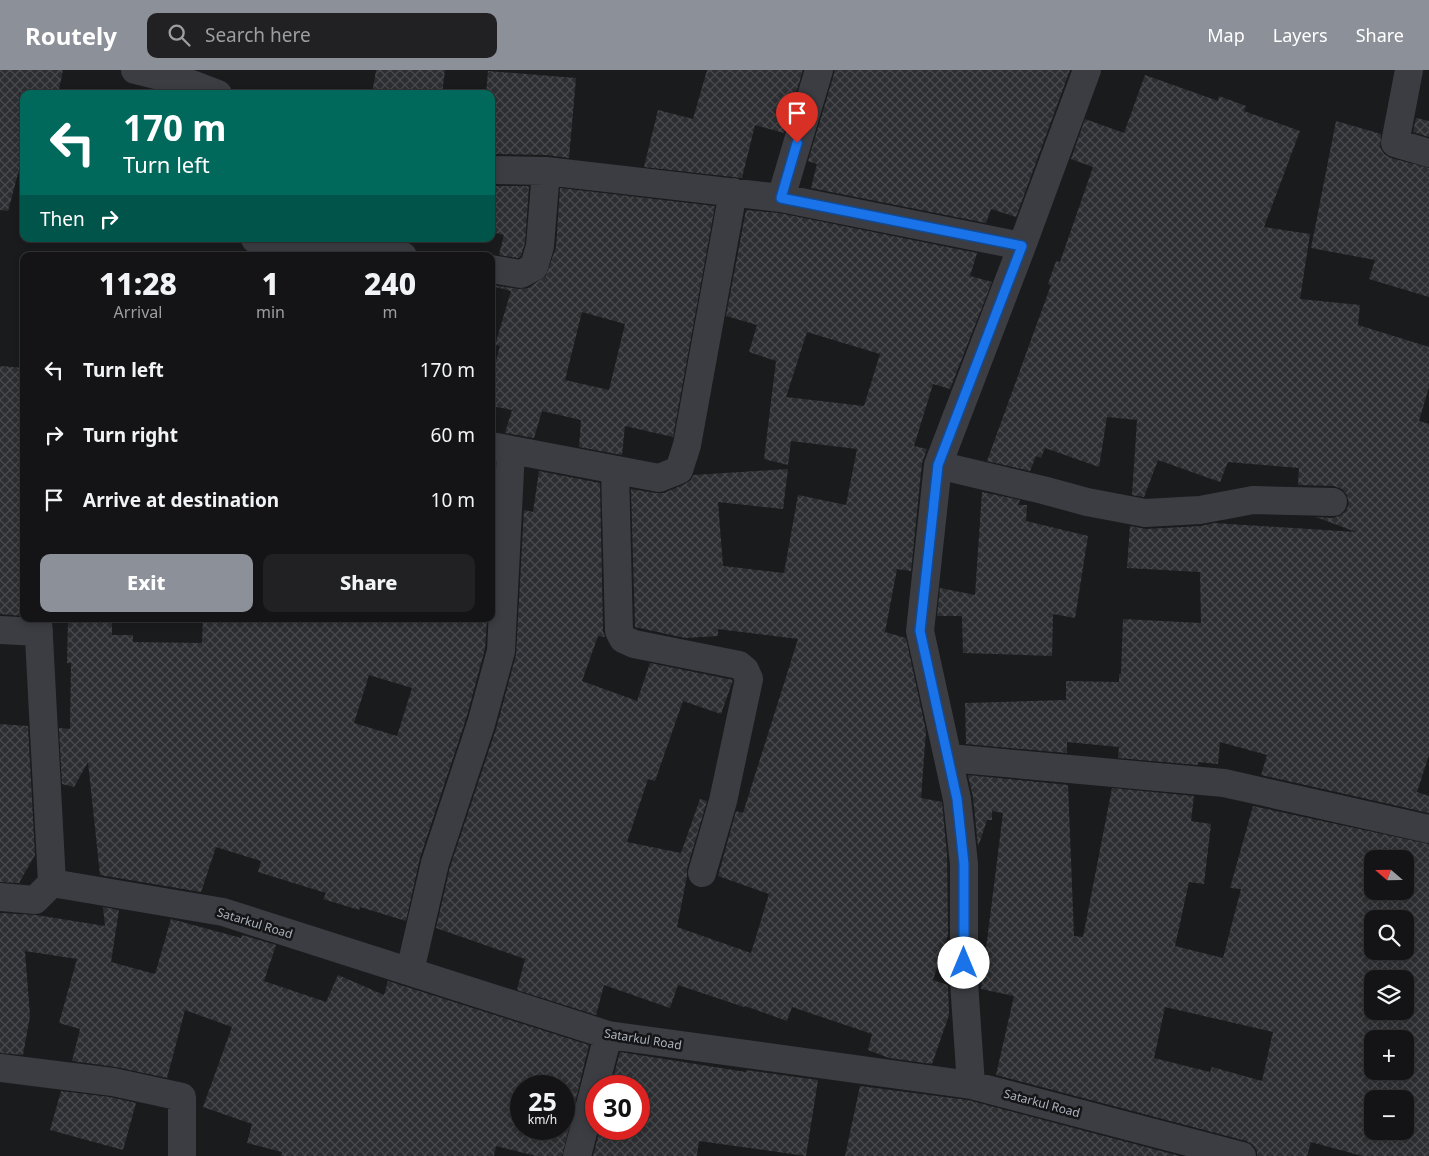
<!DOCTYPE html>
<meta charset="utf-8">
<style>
body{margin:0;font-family:"Noto Sans",sans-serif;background:#212123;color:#f1f3f6;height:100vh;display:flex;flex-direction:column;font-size:19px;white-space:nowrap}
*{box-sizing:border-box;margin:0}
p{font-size:16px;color:#9d9ea1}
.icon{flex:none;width:28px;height:28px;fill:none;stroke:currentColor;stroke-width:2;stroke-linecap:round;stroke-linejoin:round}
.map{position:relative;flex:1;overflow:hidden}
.sheet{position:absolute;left:20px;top:182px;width:475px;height:370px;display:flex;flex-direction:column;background:#141416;border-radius:10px;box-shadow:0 2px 8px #0003,0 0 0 1px #333335}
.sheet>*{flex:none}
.guide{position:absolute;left:20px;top:20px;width:475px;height:152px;border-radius:10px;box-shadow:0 2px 8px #0003,0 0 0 1px #333335;background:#00695c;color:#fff;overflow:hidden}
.needle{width:32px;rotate:290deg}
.buttons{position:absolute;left:1364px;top:780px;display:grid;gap:10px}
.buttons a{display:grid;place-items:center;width:50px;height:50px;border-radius:10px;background:#141416;box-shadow:0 2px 8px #0003,0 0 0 1px #333335;font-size:25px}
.speed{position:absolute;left:510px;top:1005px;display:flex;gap:10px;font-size:25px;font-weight:700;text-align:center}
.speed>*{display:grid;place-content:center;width:65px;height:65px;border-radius:50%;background:#141416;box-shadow:0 2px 8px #0003,0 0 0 1px #333335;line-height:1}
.speed small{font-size:12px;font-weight:400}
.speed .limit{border:8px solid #d22;background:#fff;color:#111}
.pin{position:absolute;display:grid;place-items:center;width:42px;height:42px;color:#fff;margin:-51px -21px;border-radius:50% 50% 50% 0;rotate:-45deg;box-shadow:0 0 5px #0007}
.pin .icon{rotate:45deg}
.me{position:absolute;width:55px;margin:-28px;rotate:0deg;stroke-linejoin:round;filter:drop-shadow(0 0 4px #0008)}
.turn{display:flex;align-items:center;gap:18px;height:105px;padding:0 20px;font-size:22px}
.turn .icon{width:65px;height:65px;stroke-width:2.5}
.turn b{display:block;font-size:35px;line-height:42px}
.then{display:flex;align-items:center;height:48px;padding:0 20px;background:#0003;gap:10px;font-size:19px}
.eta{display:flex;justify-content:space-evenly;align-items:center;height:85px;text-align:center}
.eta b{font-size:30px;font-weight:800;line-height:35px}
.cta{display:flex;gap:10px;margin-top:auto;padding:10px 20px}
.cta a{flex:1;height:58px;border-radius:10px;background:#8c9099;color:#fff;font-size:20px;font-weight:800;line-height:58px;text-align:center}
.cta a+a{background:#212123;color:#f1f3f6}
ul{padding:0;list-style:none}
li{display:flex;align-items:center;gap:15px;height:65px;padding:0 20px}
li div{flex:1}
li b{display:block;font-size:19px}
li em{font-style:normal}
header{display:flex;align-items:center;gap:30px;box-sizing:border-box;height:70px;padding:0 25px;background:#8c9099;color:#fff}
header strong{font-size:24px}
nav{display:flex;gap:28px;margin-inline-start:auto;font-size:18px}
.search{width:350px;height:45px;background:#212123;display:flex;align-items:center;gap:12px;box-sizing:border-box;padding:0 18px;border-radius:10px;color:#9d9ea1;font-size:19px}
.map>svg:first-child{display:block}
.building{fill:url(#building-cross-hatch);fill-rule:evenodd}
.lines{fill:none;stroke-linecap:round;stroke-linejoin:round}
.street{stroke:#3b3d42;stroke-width:28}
.route-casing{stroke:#114b97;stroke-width:12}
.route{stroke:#1a73e8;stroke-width:9}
.labels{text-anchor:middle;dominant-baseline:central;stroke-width:5;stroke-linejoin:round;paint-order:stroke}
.street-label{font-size:12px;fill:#acb3bd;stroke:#151518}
</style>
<header>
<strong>Routely</strong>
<div class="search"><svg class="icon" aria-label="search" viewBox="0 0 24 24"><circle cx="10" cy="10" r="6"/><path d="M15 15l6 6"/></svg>Search here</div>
<nav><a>Map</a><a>Layers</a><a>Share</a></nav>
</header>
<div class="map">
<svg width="1429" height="1086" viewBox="0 0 1429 1086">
<defs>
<pattern id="building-cross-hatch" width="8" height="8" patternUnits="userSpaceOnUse" patternTransform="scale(1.25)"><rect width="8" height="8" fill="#2d2e31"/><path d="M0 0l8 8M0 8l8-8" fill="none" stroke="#494a4d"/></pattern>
</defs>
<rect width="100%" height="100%" fill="#1a1b1d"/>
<!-- building -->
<path class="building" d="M0 0H63L58 24H24V48L19 71 24 72V81L8 141 0 140Z
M376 0H445L442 24H372Z
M707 0H803L784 63 755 55 742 108 644 97 658 40 693 49Z
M834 0H1070L1016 147 991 139 986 153 811 118 817 94 808 91 834 4Z
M488 1 576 8 569 88 546 85 491 84V24H486Z
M1145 5 1218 31 1219 26 1246 36 1244 41 1300 61 1264 157 1310 164 1300 229 1360 235 1358 255 1429 277V317L1419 351 1429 354V685L1417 722 1429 726V743L1261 705 1267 685 1220 672 1218 694 1198 692V695L1118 688 1119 677 1067 672V683L966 674 965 633 1066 630V611L1119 612V604H1121L1123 549 1201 553 1200 502 1127 498 1130 456 1146 459 1201 456 1214 453 1356 462 1316 447 1333 448 1341 445 1346 441 1349 433 1347 425 1342 419 1334 416 1298 415 1299 398 1228 392 1220 412 1158 390 1144 427 1132 425 1137 350 1107 347 1099 397 1045 378 1041 388 1036 386 1030 401 987 391 1051 215 1048 214 1056 191 1060 192 1093 97 1071 89 1085 49 1124 63Z
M1416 48 1429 51V67L1413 62Z
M1336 51 1381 64 1380 77 1384 84 1391 88 1429 98V227L1369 209 1375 190 1311 178Z
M491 116H529L525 173 521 186 518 188 499 185 504 165 491 162Z
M560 118 715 136 673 367 625 356 622 385 579 377 581 350 542 341 534 368 505 363 512 340 491 336V309L500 276 495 275 511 221 492 216V215L519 219 528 218 546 206 556 177ZM582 242 625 254 609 320 565 310Z
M746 140 779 143 977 183 970 206 992 212 950 319 933 314 914 376 927 379 922 393 911 501 897 499 885 562 906 568 926 661 921 728 942 732 947 784 948 865 933 910 948 915 949 945 932 994 889 988 868 980 872 964 792 937 787 951 745 936 744 937 678 915 670 938 604 915 596 945 517 920 525 889 436 858 450 797 496 659 516 585 524 440 533 442 539 401 600 413 603 561 605 567 598 566 582 611 637 631 650 593 733 610 721 644 683 631 655 711 648 709 627 772 681 783 700 729 707 731 687 799V806L677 857 751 883 769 824 718 806 736 741 743 743 798 569 718 559V566L685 568 635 557 631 419 656 423H664L685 414 690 411 694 405 788 399 783 439 718 432 723 496 784 503 798 425 846 435 857 379 791 371 788 395 764 389 776 291 749 282 757 255 726 246ZM807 262 880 284 864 336 786 327Z
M0 296 24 298 21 420 23 458H21L24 490 23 546 0 544Z
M982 422 1020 430 1018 435H1027L1026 451 1088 466 1075 548 1053 544 1052 586 963 583 962 546H937L940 518 975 525Z
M68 549H112V565H133V572L202 573 203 549H487L485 579 466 649 420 788 406 851 360 837 359 840 323 829 326 823 258 802 261 791 216 777 201 822 100 805 88 692 74 717 62 714 59 658 70 659 71 593H67ZM369 605 412 618 397 666 354 653Z
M0 654 28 656 35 785 20 811V813L0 812Z
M968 705 1068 715 1074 866 1083 867 1112 718 1194 726 1191 751 1211 754 1204 814 1189 812 1175 876 1223 888 1241 819 1230 818 1253 736 1429 774V1086H1362L1311 1072 1307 1086H1257V1081L1253 1075 1246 1071 996 1005 1014 926 981 919 1003 743 992 741V750H987L978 777 973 727ZM1372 789H1405V821H1372ZM1372 849H1405V881H1372ZM1372 909H1405V941H1372ZM1165 937 1273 962 1262 1011 1212 997 1210 1002 1154 988ZM1372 969H1405V1001H1372ZM1372 1029H1405V1061H1372Z
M103 837 119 840 111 892 155 904 171 849 241 868 242 865 276 875 264 911 326 932 338 905 384 925 388 911 589 975 562 1086H536L496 1076 494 1086H281L282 1082 247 1073 252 1054 203 1037 232 957 185 940 167 1008 116 997 72 991 80 959 59 953 77 889 25 881 30 946 23 985 0 983V843L36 845 105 856ZM521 1016H564V1059H521Z
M620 982 746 1002V1000L818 1010 806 1086 699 1071 697 1086H593L600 1059H639V1016H611Z
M860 1016 968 1030 1180 1086H845Z
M61 1021 110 1027 136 1033 123 1080 50 1060Z"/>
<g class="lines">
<!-- street -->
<path class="street" d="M135 0 192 14 218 24
M1409 0 1395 73 1429 83
M491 100 546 101 781 128 1022 176
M781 128 819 0
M255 169 403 186
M491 199 521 204 534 197 540 176 546 101
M491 376 659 408 679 400 687 375 733 122
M938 395 1043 420 1087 432 1145 443 1200 440 1253 430 1333 432
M615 400 619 561 623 569 634 574 739 595 745 600 749 609 723 731 702 803
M38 549 52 813
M0 560 39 562
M949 688 1224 713 1429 759
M0 827 35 830 52 813 223 842 608 965 971 1015 1242 1086
M410 901 435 793 481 654 501 581 511 380
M0 998 113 1012 182 1027V1086
M971 1015 964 912V794L957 729 920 561 938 395 1022 176 1087 0
M577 1086 608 965"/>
</g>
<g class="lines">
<!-- route casing -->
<g class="route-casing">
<path id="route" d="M797 73 781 128 1022 176 938 395 920 561 957 729 964 794V893"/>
</g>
<!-- route -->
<use href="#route" class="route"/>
</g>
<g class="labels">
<!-- street labels -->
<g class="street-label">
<text transform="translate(255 853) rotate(17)">Satarkul Road</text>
<text transform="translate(643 969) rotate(9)">Satarkul Road</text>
<text transform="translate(1042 1033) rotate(15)">Satarkul Road</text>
</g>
</g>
</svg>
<div class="buttons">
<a><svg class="needle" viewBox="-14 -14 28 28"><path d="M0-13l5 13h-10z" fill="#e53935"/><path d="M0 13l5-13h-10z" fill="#9d9ea1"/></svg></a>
<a><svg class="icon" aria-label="search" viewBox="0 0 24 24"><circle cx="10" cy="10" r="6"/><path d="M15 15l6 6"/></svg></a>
<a><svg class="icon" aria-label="layers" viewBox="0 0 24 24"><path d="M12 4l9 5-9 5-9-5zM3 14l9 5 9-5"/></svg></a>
<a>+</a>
<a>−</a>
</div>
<div class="speed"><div>25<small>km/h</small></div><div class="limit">30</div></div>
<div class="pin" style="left:797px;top:73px;background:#d93025"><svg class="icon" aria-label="arrive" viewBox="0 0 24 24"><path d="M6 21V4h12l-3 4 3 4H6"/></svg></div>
<svg class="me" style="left:964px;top:893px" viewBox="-20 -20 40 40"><circle r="19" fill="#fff"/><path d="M0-13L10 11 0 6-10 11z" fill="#1a73e8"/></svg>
<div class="guide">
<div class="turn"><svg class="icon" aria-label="left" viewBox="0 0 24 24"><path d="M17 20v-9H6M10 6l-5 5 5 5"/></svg><div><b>170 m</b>Turn left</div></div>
<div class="then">Then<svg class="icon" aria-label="right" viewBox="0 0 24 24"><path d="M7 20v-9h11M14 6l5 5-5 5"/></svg></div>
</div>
<section class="sheet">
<div class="eta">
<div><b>11:28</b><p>Arrival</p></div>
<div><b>1</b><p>min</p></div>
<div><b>240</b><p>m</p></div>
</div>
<ul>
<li><svg class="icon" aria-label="left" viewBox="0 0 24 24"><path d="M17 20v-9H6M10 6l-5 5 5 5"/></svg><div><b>Turn left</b></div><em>170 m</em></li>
<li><svg class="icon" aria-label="right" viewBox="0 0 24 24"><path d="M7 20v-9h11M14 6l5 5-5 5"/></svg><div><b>Turn right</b></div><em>60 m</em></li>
<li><svg class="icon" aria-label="arrive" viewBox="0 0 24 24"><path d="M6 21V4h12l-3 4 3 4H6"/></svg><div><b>Arrive at destination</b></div><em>10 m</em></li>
</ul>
<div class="cta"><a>Exit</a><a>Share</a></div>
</section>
</div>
